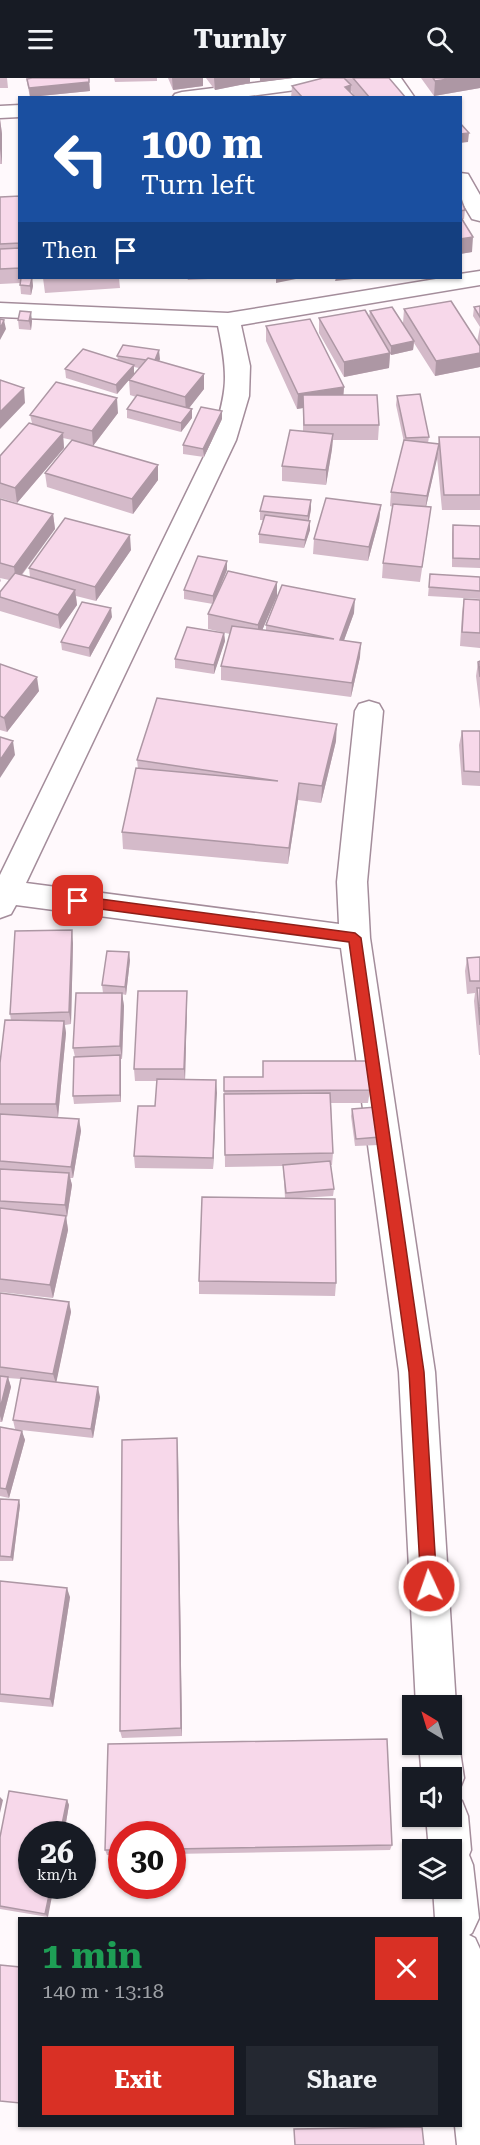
<!DOCTYPE html>
<meta charset="utf-8">
<style>
body{margin:0;font-family:"Roboto Serif",serif;background:#242831;color:#f1f3f6;height:100vh;display:flex;flex-direction:column;font-size:22px;white-space:nowrap}
*{box-sizing:border-box;margin:0}
p{font-size:20px;color:#9ea1a6}
.icon{flex:none;width:33px;height:33px;fill:none;stroke:currentColor;stroke-width:2;stroke-linecap:round;stroke-linejoin:round}
.map{position:relative;flex:1;overflow:hidden}
.details{position:absolute;left:18px;top:1839px;width:444px;height:210px;display:flex;flex-direction:column;background:#171b24;border-radius:0px;box-shadow:0 2px 4px #0004}
.details>*{flex:none}
.top-card{position:absolute;left:18px;top:18px;width:444px;height:183px;border-radius:0px;box-shadow:0 2px 4px #0004;background:#1a4fa0;color:#fff;overflow:hidden}
.needle{width:39px;rotate:322deg}
.fabs{position:absolute;left:402px;top:1617px;display:grid;gap:12px}
.fabs a{display:grid;place-items:center;width:60px;height:60px;border-radius:0px;background:#171b24;box-shadow:0 2px 4px #0004;font-size:30px}
.speed{position:absolute;left:18px;top:1743px;display:flex;gap:12px;font-size:30px;font-weight:700;text-align:center}
.speed>*{display:grid;place-content:center;width:78px;height:78px;border-radius:50%;background:#171b24;box-shadow:0 2px 4px #0004;line-height:1}
.speed small{font-size:15px;font-weight:400}
.speed .limit{border:9px solid #d22;background:#fff;color:#111}
.pin{position:absolute;display:grid;place-items:center;width:51px;height:51px;color:#fff;margin:-26px;border-radius:12px;box-shadow:0 3px 9px #0006}
.me{position:absolute;width:66px;margin:-33px;rotate:357deg;stroke-linejoin:round;filter:drop-shadow(0 0 4px #0008)}
.turn{display:flex;align-items:center;gap:21px;height:126px;padding:0 24px;font-size:27px}
.turn .icon{width:78px;height:78px;stroke-width:2.5}
.turn b{display:block;font-size:42px;line-height:51px}
.then{display:flex;align-items:center;height:57px;padding:0 24px;background:#0003;gap:12px;font-size:22px}
.round{display:grid;place-items:center;flex:none;width:63px;height:63px;border-radius:0px;background:#242831}
.headline{display:flex;align-items:center;justify-content:space-between;height:102px;padding:0 24px}
h1{font-size:36px;font-weight:700;line-height:45px;color:#1e9e55}
.primary-button{display:flex;gap:12px;margin-top:auto;padding:12px 24px}
.primary-button a{flex:1;height:69px;border-radius:0px;background:#d93025;color:#fff;font-size:24px;font-weight:700;line-height:69px;text-align:center}
.primary-button a+a{background:#242831;color:#f1f3f6}
header{display:flex;justify-content:space-between;align-items:center;height:78px;padding:0 24px;background:#171b24;font-size:27px;font-weight:700}
.map>svg:first-child{display:block}
.lines{fill:none;stroke-linecap:round;stroke-linejoin:round}
.minor-casing{stroke:#a48d9b;stroke-width:3}
.minor{fill:#fff;fill-rule:evenodd}
.wall{fill:#d4bac9}
.shaded-wall{fill:#ad97a4}
.building{fill:#f7d8ea;stroke:#ad97a4;stroke-width:1.5}
.route{fill:#d93025;stroke:#8d1f18;stroke-width:1.5}
</style>
<header><svg class="icon" aria-label="menu" viewBox="0 0 24 24"><path d="M4 6h16M4 12h16M4 18h16"/></svg>Turnly<svg class="icon" aria-label="search" viewBox="0 0 24 24"><circle cx="10" cy="10" r="6"/><path d="M15 15l6 6"/></svg></header>
<div class="map">
<svg width="480" height="2067" viewBox="0 0 480 2067">
<rect width="100%" height="100%" fill="#fff9fc"/>
<g class="lines">
<!-- minor casing -->
<g class="minor-casing">
<path id="minor" d="M293 0H351L348 4 341 6 234 20H172L175 16 182 14Z
M381 0H401L415 20H395Z
M20 27V39L0 40V28Z
M460 95 468 96 480 117V143L472 141 460 121Z
M480 193V207L241 247 250 288 249 318 236 362 26 805 339 846 337 804 355 633 359 626 369 623 379 626 383 633 367 804 370 860 435 1294 456 1628 452 1639V1628H416L399 1294 341 870 16 827 11 836 0 840V797L212 362C227 312 229 300 218 248L0 239V225L228 235 442 200H460V196Z
M452 1651 459 1666 464 1700 458 1715 452 1717V1700H422L419 1666H452Z
M452 1719 462 1723 468 1738 471 1772 469 1777 473 1787 479 1840 472 1855 469 1857 475 1860 480 1871V2067H457L455 2048H460V1840H435L433 1810H452V1772H429L426 1738H452Z"/>
</g>
<!-- minor -->
<use href="#minor" class="minor"/>
</g>
<!-- wall -->
<path class="wall" d="M0 0H7L8 10H0Z
M26 0H89L90 13 30 19Z
M114 0H157V3L115 4Z
M168 0H203V8L173 12Z
M206 0H250V5L215 12Z
M345 0H389L406 20H356L351 13V15L356 20H291L292 8Z
M421 0H480V10L434 18Z
M0 41 2 56V86H0Z
M20 118V200H32L33 208 31 217 21 216 20 205 0 206V119Z
M460 118 465 132 464 141H463L472 174 460 176Z
M43 200H119L120 210 45 215Z
M187 200H208V201L188 202Z
M480 228V289L435 298 414 265 413 272 391 277 390 276 389 290 344 299 319 255V240L369 239 370 233 403 245 404 231 477 264 480 249 473 238 474 229Z
M18 242 32 243 31 252 19 251Z
M266 248 344 309 343 317 379 347 378 362H333L332 371 326 407 282 403V388L303 354V330L297 331 266 263Z
M117 278 160 281 159 283 204 311 189 330 192 331V340L181 354 127 340V331L136 319 130 317 129 302 139 290 134 289V296L117 316 66 300 65 291 118 282Z
M397 318 429 359 428 365 438 366 439 359H480V432H442L437 379 426 429 429 444 420 504 382 500 383 485 393 429 390 428 391 414 404 364 396 327Z
M118 335 93 368 158 402 133 436 47 409 45 395 72 362 63 360 64 370 17 425 0 420V378L32 345 30 337Z
M222 341 204 379 183 376V367Z
M0 421 53 436 55 451 22 497 30 499 29 490 131 472 96 523 76 518 77 527 60 551 0 533V514L9 502 0 500 1 503 0 504Z
M381 427 379 442 368 483 313 476 314 461Z
M311 431 309 443H310V452L304 470 259 465V456L263 442H260V433Z
M453 447 480 448V490L452 489V456Z
M227 492 216 520 277 504V518L262 552H266V547L354 535 344 562 360 579 351 619 221 602V588L230 556 208 551V536L213 526 184 521V512Z
M430 496 480 499V521L428 518Z
M464 521 480 522V570L460 568 462 535Z
M112 539 90 579 62 572 61 564Z
M224 555 225 563 214 596 175 590V581Z
M480 583V631L476 598 478 584Z
M0 586 39 613 7 654 0 652Z
M462 653H480V708L462 707 459 667Z
M336 663 321 725 298 722 288 786 123 771 122 754 138 691 137 682Z
M73 865 71 946 65 947 66 955 58 1039 36 1038 79 1041 81 1053 73 1100H70L72 1107 67 1139 66 1138 68 1152 53 1220 0 1214V985L11 942 10 936Z
M480 879V977H479L474 923 475 915 467 916 465 893 467 880Z
M130 882 126 917 122 916 124 928 122 981H121V1024L74 1026 73 1018 75 979 73 970 103 915 102 907Z
M187 926 185 1002H216L213 1091 135 1090 134 1078 155 1028 157 1003H135L134 991Z
M224 999 370 1012 368 1025H331L333 1075 332 1087H331L334 1111 333 1118 299 1120 336 1205 335 1218 199 1216V1203L285 1120 283 1088 225 1089Z
M352 1031 380 1059 379 1067 355 1068 351 1038Z
M0 1215 69 1224 71 1234 56 1304 100 1319 93 1360 21 1352 25 1362 9 1420 0 1418V1349L15 1351 13 1342 21 1301 8 1300 11 1309 2 1344H0Z
M178 1371 182 1658 122 1660 120 1653Z
M0 1421 20 1427 13 1483H0Z
M0 1503 70 1519 53 1629 0 1624Z
M387 1661 392 1767 390 1772 172 1776V1756H122V1777H107L105 1772 108 1666Z
M67 1722 69 1727 64 1756H32L48 1839 0 1831V1759Z"/>
<!-- shaded-wall -->
<path class="shaded-wall" d="M172 0H203V8L173 12Z
M214 0H250V5L215 12Z
M260 0H293L260 4Z
M455 0H480V10L434 18 435 3Z
M89 4 90 13 30 19 29 10Z
M351 7 350 20 345 9Z
M0 41 2 56V86L0 71Z
M469 55 468 64 460 65V56Z
M473 159 472 174 460 176V161Z
M32 200 33 208 31 217 30 208Z
M276 200H301L276 205Z
M336 200H363L335 203Z
M31 234 32 243 31 252 29 243Z
M4 242 6 251 0 262V251Z
M414 263 413 272 391 277V268Z
M159 272 160 281 155 292 154 284Z
M390 275 389 290 344 299V284Z
M480 275V289L435 298 436 283Z
M134 287V296L117 316 116 307Z
M204 296V311L186 334 185 319Z
M344 309 343 324 303 317V330L297 331 298 316Z
M24 310 25 325 0 351V334Z
M117 320 118 335 93 368 92 353Z
M192 331V340L181 354V345Z
M222 333V341L204 379 203 371Z
M63 355 64 370 17 425 15 410Z
M333 356 332 371 326 407V392Z
M439 366 437 381 425 433 427 418Z
M158 387V402L133 436 132 421Z
M311 422V431L308 446V438Z
M381 427 379 442 368 483 369 469Z
M53 436 55 451 16 504 14 489Z
M310 443V452L304 470 305 462Z
M130 457 131 472 96 523 95 509Z
M227 483V492L213 526V518Z
M277 504V518L258 562V547Z
M75 512 77 527 60 551 58 537Z
M355 521 354 535 339 576 340 562Z
M111 530 112 539 90 579 89 570Z
M224 555 225 563 214 596V587Z
M361 565 360 579 351 619 352 605Z
M37 599 39 613 7 654 4 640Z
M337 646 336 663 321 725 322 708Z
M13 663 15 677 0 700V682Z
M299 705 298 722 288 786 289 770Z
M72 852 73 865 71 946 69 934Z
M129 874 130 882 126 917 125 909Z
M187 913V926L185 1003 184 991Z
M122 915 124 928 122 981 120 968Z
M64 943 66 955 58 1039 56 1026Z
M120 977 121 984V1024L120 1017Z
M216 1002 217 1015 213 1091V1080Z
M79 1041 81 1053 73 1100 71 1089Z
M69 1095 72 1107 67 1139 65 1127Z
M66 1138 68 1152 53 1220 50 1207Z
M69 1224 71 1234 56 1306 53 1296Z
M8 1299 11 1309 2 1344 0 1338V1331Z
M98 1309 100 1319 93 1360 91 1351Z
M22 1353 25 1362 9 1420 6 1411Z
M177 1360 178 1371 182 1658 181 1650Z
M19 1422 20 1427 13 1483 11 1479Z
M67 1510 70 1519 53 1629 50 1621Z
M0 1719 3 1722 0 1735Z
M67 1722 69 1727 64 1756H60Z
M51 1808H54L48 1839 45 1836Z"/>
<!-- building -->
<path class="building" d="M32 0H89V4L29 10 27 1Z
M323 0H344L351 7 345 9 356 20H303L292 8Z
M353 0H389L406 20H370Z
M433 0H455L435 3Z
M460 45 469 55 460 56Z
M20 118V165L0 166V119Z
M460 118 465 132 460 133Z
M460 138 473 159 460 161Z
M20 170V190L0 191V171Z
M21 200H32L30 208 20 207Z
M451 223 480 268V275L436 283 404 231Z
M480 228V239L474 229Z
M392 229 414 263 391 268 370 233Z
M365 232 390 275 344 284 319 240Z
M20 233 31 234 29 243 18 242Z
M0 241 4 242 0 251Z
M310 241 344 309 298 316 266 248Z
M123 267 159 272 155 282 148 280 146 282 117 278Z
M83 271 134 287 116 307 65 291Z
M148 280 204 296 185 319 129 302Z
M0 302 24 310 0 334Z
M56 304 117 320 92 353 30 337Z
M420 316 429 359 406 360 397 318Z
M137 317 192 331 181 345 127 331Z
M303 317H377L379 347H304Z
M201 329 222 333 203 371 183 367Z
M29 345 63 355 15 410 0 405V378Z
M290 352 333 356 326 392 282 388Z
M439 359H480V417H444Z
M72 362 158 387 132 421 45 395Z
M404 362 439 366 427 418 391 414Z
M264 418 311 422 308 438 260 433Z
M326 420 381 427 369 469 314 461Z
M0 421 53 436 14 489 0 485Z
M393 426 431 429 422 489 383 485Z
M265 437 310 443 305 462 259 456Z
M65 440 130 457 95 509 29 490Z
M453 447 480 448V481L453 480Z
M198 478 227 483 213 518 184 512Z
M228 493 277 504 258 547 208 536Z
M15 495 75 512 58 537 0 519V514Z
M430 496 480 499V513L429 509Z
M282 507 355 521 340 562 361 565 352 605 221 588 232 548 334 561 266 547Z
M464 521 480 522V555L462 554Z
M82 524 111 530 89 570 61 564Z
M187 549 224 555 214 587 175 581Z
M480 583V599L478 584Z
M0 586 37 599 4 640 0 638Z
M157 620 337 646 322 708 299 705 289 770 122 754 136 690 278 703 137 682Z
M462 653H480V694L464 693Z
M0 659 13 663 0 682Z
M72 852 69 934 10 936 15 853Z
M107 873 129 874 125 909 102 907Z
M480 879V903H470L467 880Z
M477 910H480V947Z
M138 913H187L184 991H134Z
M76 915H122L120 968 73 970Z
M5 942 64 943 56 1026H0V985Z
M120 977V1017L73 1018 74 979Z
M263 983H369L370 1012 224 1013V999H263Z
M157 1001 216 1002 213 1080 134 1078 138 1028H155Z
M330 1015 333 1075 225 1077 224 1016Z
M376 1029 380 1059 356 1061 352 1031Z
M0 1036 79 1041 71 1089 0 1083Z
M330 1083 334 1111 286 1115 283 1087Z
M0 1091 69 1095 65 1127 0 1123Z
M202 1119 335 1121 336 1205 199 1203Z
M0 1130 66 1138 50 1207 0 1201Z
M0 1215 69 1224 53 1296 0 1289Z
M0 1298 8 1299 0 1331Z
M21 1300 98 1309 91 1351 13 1342Z
M0 1349 22 1353 6 1411 0 1410Z
M177 1360 181 1650 120 1653 122 1362Z
M0 1421 19 1422 11 1479 0 1478Z
M0 1503 67 1510 50 1621 0 1616Z
M387 1661 392 1767 172 1771V1756H122V1772H105L108 1666Z
M9 1713 67 1722 60 1756H32V1808H51L45 1836 0 1828V1759Z
M0 1887 20 1889V2025L0 2023Z
M422 2049 424 2067H295L294 2051Z"/>
<!-- route -->
<path class="route" d="M78 818 355 855 361 860 424 1294 437 1508 435 1514 429 1516 424 1514 421 1508 409 1294 349 864 78 828 71 823Z"/>
</svg>
<div class="fabs">
<a><svg class="needle" viewBox="-14 -14 28 28"><path d="M0-13l5 13h-10z" fill="#e53935"/><path d="M0 13l5-13h-10z" fill="#9ea1a6"/></svg></a>
<a><svg class="icon" aria-label="sound" viewBox="0 0 24 24"><path d="M4 9h4l5-4v14l-5-4H4zM17 9q2 3 0 6"/></svg></a>
<a><svg class="icon" aria-label="layers" viewBox="0 0 24 24"><path d="M12 4l9 5-9 5-9-5zM3 14l9 5 9-5"/></svg></a>
</div>
<div class="speed"><div>26<small>km/h</small></div><div class="limit">30</div></div>
<div class="pin" style="left:78px;top:823px;background:#d93025"><svg class="icon" aria-label="arrive" viewBox="0 0 24 24"><path d="M6 21V4h12l-3 4 3 4H6"/></svg></div>
<svg class="me" style="left:429px;top:1508px" viewBox="-20 -20 40 40"><circle r="17" fill="#d93025" stroke="#fff" stroke-width="3"/><path d="M0-11L8 9 0 5-8 9z" fill="#fff"/></svg>
<div class="top-card">
<div class="turn"><svg class="icon" aria-label="left" viewBox="0 0 24 24"><path d="M17 20v-9H6M10 6l-5 5 5 5"/></svg><div><b>100 m</b>Turn left</div></div>
<div class="then">Then<svg class="icon" aria-label="arrive" viewBox="0 0 24 24"><path d="M6 21V4h12l-3 4 3 4H6"/></svg></div>
</div>
<section class="details">
<div class="headline"><div><h1>1 min</h1><p>140 m · 13:18</p></div><a class="round" style="background:#d93025;color:#fff"><svg class="icon" aria-label="close" viewBox="0 0 24 24"><path d="M6 6l12 12M18 6L6 18"/></svg></a></div>
<div class="primary-button"><a>Exit</a><a>Share</a></div>
</section>
</div>
